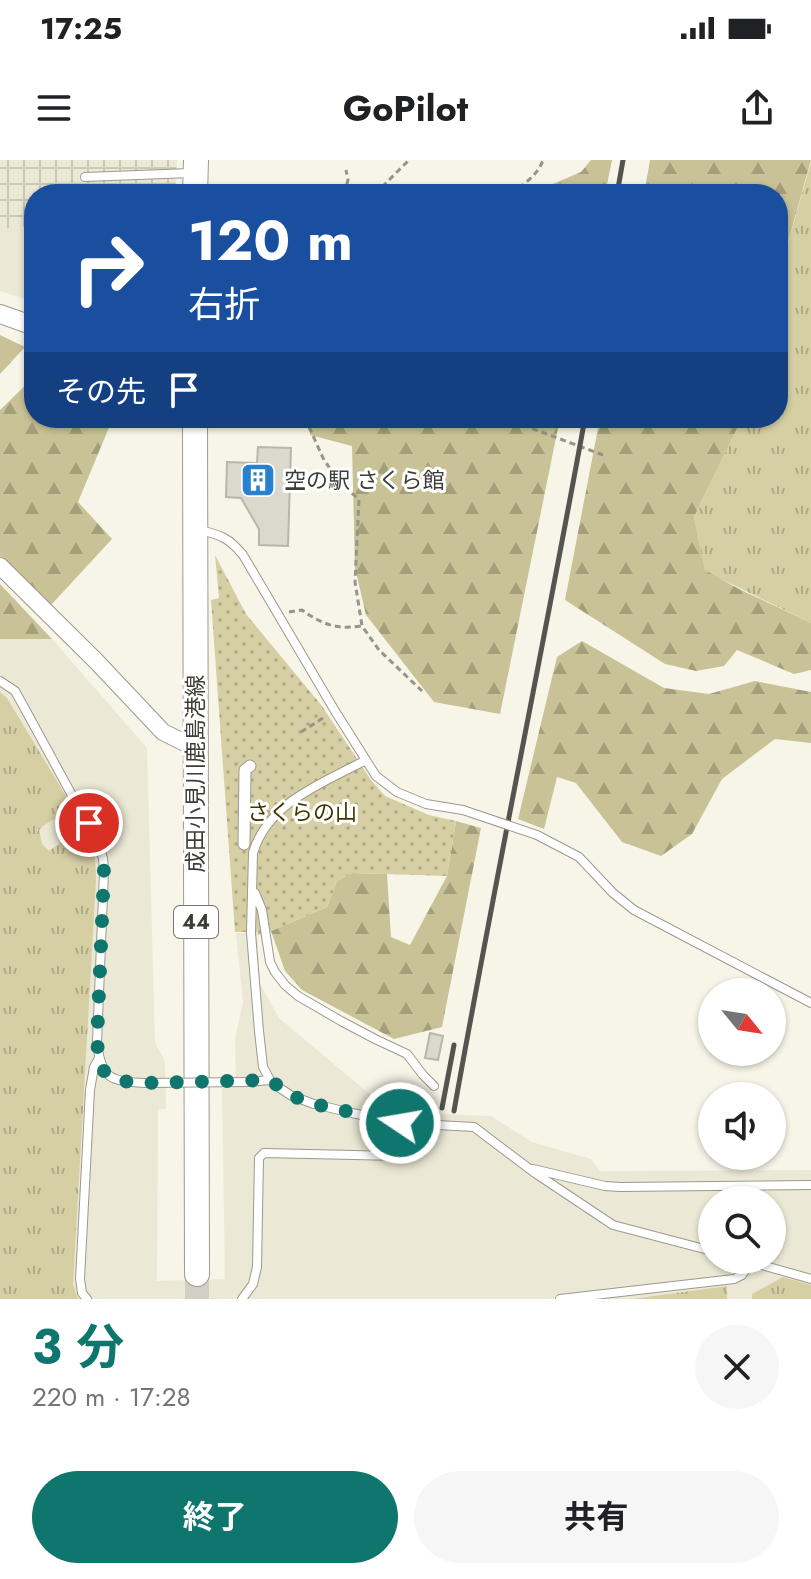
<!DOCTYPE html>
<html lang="ja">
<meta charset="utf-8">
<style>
body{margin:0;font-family:Jost,"Noto Sans JP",sans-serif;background:#f6f6f6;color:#202124;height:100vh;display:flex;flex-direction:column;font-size:30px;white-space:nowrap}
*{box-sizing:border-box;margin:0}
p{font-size:26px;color:#757577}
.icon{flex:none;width:44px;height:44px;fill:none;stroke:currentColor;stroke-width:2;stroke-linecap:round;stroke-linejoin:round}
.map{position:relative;height:1139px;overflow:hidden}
.panel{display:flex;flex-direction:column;background:#fff;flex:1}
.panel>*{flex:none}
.hud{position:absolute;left:24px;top:24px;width:764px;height:244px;border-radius:32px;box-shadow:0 2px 6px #0004;background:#1a4fa0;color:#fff;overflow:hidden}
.needle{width:52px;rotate:120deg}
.fabs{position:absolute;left:698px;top:818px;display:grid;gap:16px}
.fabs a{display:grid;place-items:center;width:88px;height:88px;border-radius:50%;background:#fff;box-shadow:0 2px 6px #0004;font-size:40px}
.pin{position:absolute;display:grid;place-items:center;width:68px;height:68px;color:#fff;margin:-34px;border:4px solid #fff;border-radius:50%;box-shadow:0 2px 8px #0007}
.me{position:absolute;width:88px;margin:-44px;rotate:282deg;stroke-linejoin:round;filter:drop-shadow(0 0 6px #0008)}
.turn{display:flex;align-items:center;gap:28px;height:168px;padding:0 32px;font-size:36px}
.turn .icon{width:104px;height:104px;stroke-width:2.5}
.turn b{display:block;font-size:56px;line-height:68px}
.then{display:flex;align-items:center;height:76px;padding:0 32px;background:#0003;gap:16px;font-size:30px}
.round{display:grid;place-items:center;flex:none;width:84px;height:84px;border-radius:42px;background:#f6f6f6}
.headline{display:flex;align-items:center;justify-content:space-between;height:136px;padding:0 32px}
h1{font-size:48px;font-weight:700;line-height:60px;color:#0f766e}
.primary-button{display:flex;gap:16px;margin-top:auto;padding:16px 32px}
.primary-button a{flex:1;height:92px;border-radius:48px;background:#0f766e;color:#fff;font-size:32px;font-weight:700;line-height:92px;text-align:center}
.primary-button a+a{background:#f6f6f6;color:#202124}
.status{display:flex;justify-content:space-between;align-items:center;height:56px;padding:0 40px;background:#fff;direction:ltr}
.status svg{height:22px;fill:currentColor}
header{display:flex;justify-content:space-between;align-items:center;height:104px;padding:0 32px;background:#fff;font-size:36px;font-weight:700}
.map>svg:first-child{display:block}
.built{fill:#ebe8d5;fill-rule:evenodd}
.industrial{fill:url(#industrial-grid)}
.grass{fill:url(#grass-tufts)}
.forest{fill:url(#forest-firs)}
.park{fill:url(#park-dots)}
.building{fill:#dbd9cd;stroke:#b8b6aa;stroke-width:2}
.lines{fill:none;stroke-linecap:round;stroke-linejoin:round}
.primary-tunnel{stroke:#d2d0c5;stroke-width:24;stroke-dasharray:24 12;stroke-linecap:butt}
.service-casing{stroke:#9c9a8e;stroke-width:10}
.pedestrian-casing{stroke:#9c9a8e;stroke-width:13}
.minor-casing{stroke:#9c9a8e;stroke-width:18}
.tertiary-casing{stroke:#9c9a8e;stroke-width:20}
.primary-casing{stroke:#9c9a8e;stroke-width:26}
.path{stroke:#96948b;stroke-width:3;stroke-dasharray:6 4;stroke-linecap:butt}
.service{stroke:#fff;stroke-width:8}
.pedestrian{stroke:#fff;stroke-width:11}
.minor{stroke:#fff;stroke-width:16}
.tertiary{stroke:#fff;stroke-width:18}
.primary{stroke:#fff;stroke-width:24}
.rail{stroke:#55544e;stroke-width:5}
.service-bridge-casing{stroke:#9c9a8e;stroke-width:10;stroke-linecap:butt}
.service-bridge{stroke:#fff;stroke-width:8}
.route{stroke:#0f766e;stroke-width:14;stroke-dasharray:0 25.2}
.labels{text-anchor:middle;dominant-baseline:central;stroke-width:6;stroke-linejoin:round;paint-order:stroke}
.shield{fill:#fff;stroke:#777673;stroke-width:2}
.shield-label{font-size:20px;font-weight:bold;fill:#3d3c37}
.poi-label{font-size:22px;fill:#3d3c37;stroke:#fff;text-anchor:start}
.street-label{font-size:22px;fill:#3d3c37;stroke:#fff}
.park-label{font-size:22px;fill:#3f3600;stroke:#fff}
</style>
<div class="status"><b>17:25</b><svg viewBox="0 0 49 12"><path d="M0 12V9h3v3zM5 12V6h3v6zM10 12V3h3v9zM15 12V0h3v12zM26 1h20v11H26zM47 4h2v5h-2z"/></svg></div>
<header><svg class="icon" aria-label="menu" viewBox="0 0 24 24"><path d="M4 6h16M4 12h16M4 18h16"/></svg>GoPilot<svg class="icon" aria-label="share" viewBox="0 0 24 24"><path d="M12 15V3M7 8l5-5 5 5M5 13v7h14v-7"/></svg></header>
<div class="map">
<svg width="811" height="1139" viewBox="0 0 811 1139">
<defs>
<pattern id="industrial-grid" width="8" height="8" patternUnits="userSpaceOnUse" patternTransform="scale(2)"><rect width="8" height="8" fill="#ebe8d5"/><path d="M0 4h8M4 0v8" fill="none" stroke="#cac8b7"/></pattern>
<pattern id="grass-tufts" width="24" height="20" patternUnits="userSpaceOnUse" patternTransform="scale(2)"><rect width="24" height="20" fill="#d6cfa4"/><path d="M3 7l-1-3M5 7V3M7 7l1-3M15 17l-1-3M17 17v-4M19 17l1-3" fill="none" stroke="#afa986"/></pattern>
<pattern id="forest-firs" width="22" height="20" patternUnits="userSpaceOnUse" patternTransform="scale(2)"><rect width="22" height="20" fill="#c9c296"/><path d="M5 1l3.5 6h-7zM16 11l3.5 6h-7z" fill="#a49f7b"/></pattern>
<pattern id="park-dots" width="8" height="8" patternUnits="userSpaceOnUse" patternTransform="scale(2)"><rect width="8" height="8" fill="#d6cfa4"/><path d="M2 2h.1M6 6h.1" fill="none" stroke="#afa986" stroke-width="1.8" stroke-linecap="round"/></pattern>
</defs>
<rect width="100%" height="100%" fill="#f7f5e8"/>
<!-- built -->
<path class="built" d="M34 66V142L0 131V69Z
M0 479H52L147 588 155 882 165 902 166 949H158L157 1121 225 1119 222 928 236 927 235 879 243 842 236 773H257L260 824 279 858 391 952 491 956 532 982 591 999 600 1011 811 1010V1139H0ZM712 1040H772V1100H712Z"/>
<!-- industrial -->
<path class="industrial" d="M0 0H177L175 34H34V66L0 69Z"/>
<!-- grass -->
<path class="grass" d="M811 2V463L705 411 694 357 742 258H778V118Z
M0 532 7 538 66 636 69 647C59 659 50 659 39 670L42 684 49 691 78 670C95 679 96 702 96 720L73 1124 78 1139H0Z
M783 1117 811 1125V1139H752V1134Z
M727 1126V1139H632Z"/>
<!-- forest -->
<path class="forest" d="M591 0H612L605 34H546L548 26 581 12Z
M650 0H811L778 118V34H644Z
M0 175 25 187 0 214Z
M34 217V258H113L78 342 112 379 51 445 0 396V250Z
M310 258H560L500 554 434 542 366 455 355 408 352 286 310 275Z
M600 258H742L694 357 705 410 739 429 811 463V510L794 514 737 490 724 506 696 511 665 504 565 440Z
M0 424 52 479H0Z
M582 481 664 528 709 534 755 521 811 532V583L775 579 722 619 692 674 661 696 622 682 576 623 557 617 544 669 518 659 557 497Z
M456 661 481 668 442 867 394 879 302 830 285 811 271 771 327 747 337 721 352 713 387 714 391 777 410 785 447 716Z"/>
<!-- park -->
<path class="park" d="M215 395 246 454 322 546 371 620 385 636 429 655 456 661 447 716 352 713 337 721 327 747 271 771 258 775 257 772H235L211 440 219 438Z"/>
<!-- building -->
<path class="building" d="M258 287 291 288 288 386 259 385V369L241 338 226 337 227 302 257 303Z
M430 873 443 876 438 900 425 898Z"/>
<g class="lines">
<!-- primary-tunnel -->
<path class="primary-tunnel" d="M197 1139V1114"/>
<!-- service casing -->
<g class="service-casing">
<path id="service" d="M85 17 191 13
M200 370C221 375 229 378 243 395L335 551 376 616 397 632 426 644 463 650
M0 521 15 531 25 549 98 683 103 698 104 712 97 882C101 920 111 921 145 923
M366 600C323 623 268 642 253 693L251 773 259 871 263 907 270 920 278 927 292 936 314 944 352 953 400 963 474 967 535 1013 613 1065 712 1091
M537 675 579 697 613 733 634 750 811 843
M255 733 262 750 270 802 275 812 285 825 298 836 341 861 375 879 407 894 423 915 434 926
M249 922 270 920
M533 1009 605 1026 620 1027 811 1025
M744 1100 811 1119
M87 1139 82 1133 80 1119 90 930 94 907 99 898
M242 1139 253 1124 257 1107 259 998 264 993 398 996 400 963
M560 1139 734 1119 742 1115 751 1102"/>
</g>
<!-- pedestrian casing -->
<g class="pedestrian-casing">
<path id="pedestrian" d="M244 684 245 610 250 606"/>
</g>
<!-- minor casing -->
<g class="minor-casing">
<path id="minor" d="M0 406 97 502 163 572 195 588"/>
</g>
<!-- tertiary casing -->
<g class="tertiary-casing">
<path id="tertiary" d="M0 154 34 166"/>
</g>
<!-- primary casing -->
<g class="primary-casing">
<path id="primary" d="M195 34 196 0
M195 258 197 1114"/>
</g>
<!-- path -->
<path class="path" d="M344 34 348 20 346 10
M375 34 409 0
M511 34C524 24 538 15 543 0
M305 258 323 298 340 324 359 339 355 422 362 466 379 490 422 531
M504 258 603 295
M289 452 302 450C322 464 336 470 361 466
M301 572 323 558"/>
<!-- service -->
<use href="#service" class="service"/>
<!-- pedestrian -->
<use href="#pedestrian" class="pedestrian"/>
<!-- minor -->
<use href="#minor" class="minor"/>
<!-- tertiary -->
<use href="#tertiary" class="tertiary"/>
<!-- primary -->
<use href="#primary" class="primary"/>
<!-- rail -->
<path class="rail" d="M617 34 623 0
M442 948 454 885
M454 951C495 720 543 489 585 258"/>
<!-- service-bridge casing -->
<g class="service-bridge-casing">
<path id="service-bridge" d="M463 650 537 675
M145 923 249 922"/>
</g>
<!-- service-bridge -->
<use href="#service-bridge" class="service-bridge"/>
</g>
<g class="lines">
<!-- route -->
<path class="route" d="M89 663 103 698 104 712 97 882 99 898 104 911 120 921 145 923 270 920 292 936 314 944 400 963"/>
</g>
<!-- icons -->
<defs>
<g id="building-square" transform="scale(1.8)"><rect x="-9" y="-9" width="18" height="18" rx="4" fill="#2880ce" stroke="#fff"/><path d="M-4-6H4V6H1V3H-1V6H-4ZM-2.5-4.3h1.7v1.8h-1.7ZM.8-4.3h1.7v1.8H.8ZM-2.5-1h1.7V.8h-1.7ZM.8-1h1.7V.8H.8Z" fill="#fff"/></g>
</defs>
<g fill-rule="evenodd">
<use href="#building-square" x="258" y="320"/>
</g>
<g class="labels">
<!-- shield labels -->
<rect class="shield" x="174" y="746" width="44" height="32" rx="6"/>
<g class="shield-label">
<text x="196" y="762">44</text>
</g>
<!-- poi labels -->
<g class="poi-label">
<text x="284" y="320">空の駅 さくら館</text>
</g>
<!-- street labels -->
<g class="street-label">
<text transform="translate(195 614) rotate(-90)">成田小見川鹿島港線</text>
</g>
<!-- park labels -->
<g class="park-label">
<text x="302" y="652">さくらの山</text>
</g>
</g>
</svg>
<div class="fabs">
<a><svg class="needle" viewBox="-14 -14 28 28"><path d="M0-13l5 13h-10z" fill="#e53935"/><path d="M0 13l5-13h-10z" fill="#757577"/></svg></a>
<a><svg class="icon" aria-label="sound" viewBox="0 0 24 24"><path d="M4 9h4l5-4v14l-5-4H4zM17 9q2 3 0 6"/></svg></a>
<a><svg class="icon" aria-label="search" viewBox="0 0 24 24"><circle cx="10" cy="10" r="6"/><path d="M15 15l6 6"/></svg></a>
</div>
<div class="pin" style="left:89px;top:663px;background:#d93025"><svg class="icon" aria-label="arrive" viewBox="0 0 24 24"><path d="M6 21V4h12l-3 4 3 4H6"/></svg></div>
<svg class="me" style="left:400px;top:963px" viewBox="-20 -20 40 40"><circle r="17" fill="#0f766e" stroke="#fff" stroke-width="3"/><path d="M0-11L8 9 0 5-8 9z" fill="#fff"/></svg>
<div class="hud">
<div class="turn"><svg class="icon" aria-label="right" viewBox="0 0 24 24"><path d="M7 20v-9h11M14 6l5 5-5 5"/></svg><div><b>120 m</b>右折</div></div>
<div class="then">その先<svg class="icon" aria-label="arrive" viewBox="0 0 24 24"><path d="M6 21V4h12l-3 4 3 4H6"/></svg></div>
</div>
</div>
<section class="panel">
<div class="headline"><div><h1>3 分</h1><p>220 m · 17:28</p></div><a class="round"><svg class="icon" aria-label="close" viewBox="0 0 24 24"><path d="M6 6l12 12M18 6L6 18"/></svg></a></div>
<div class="primary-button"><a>終了</a><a>共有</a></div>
</section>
